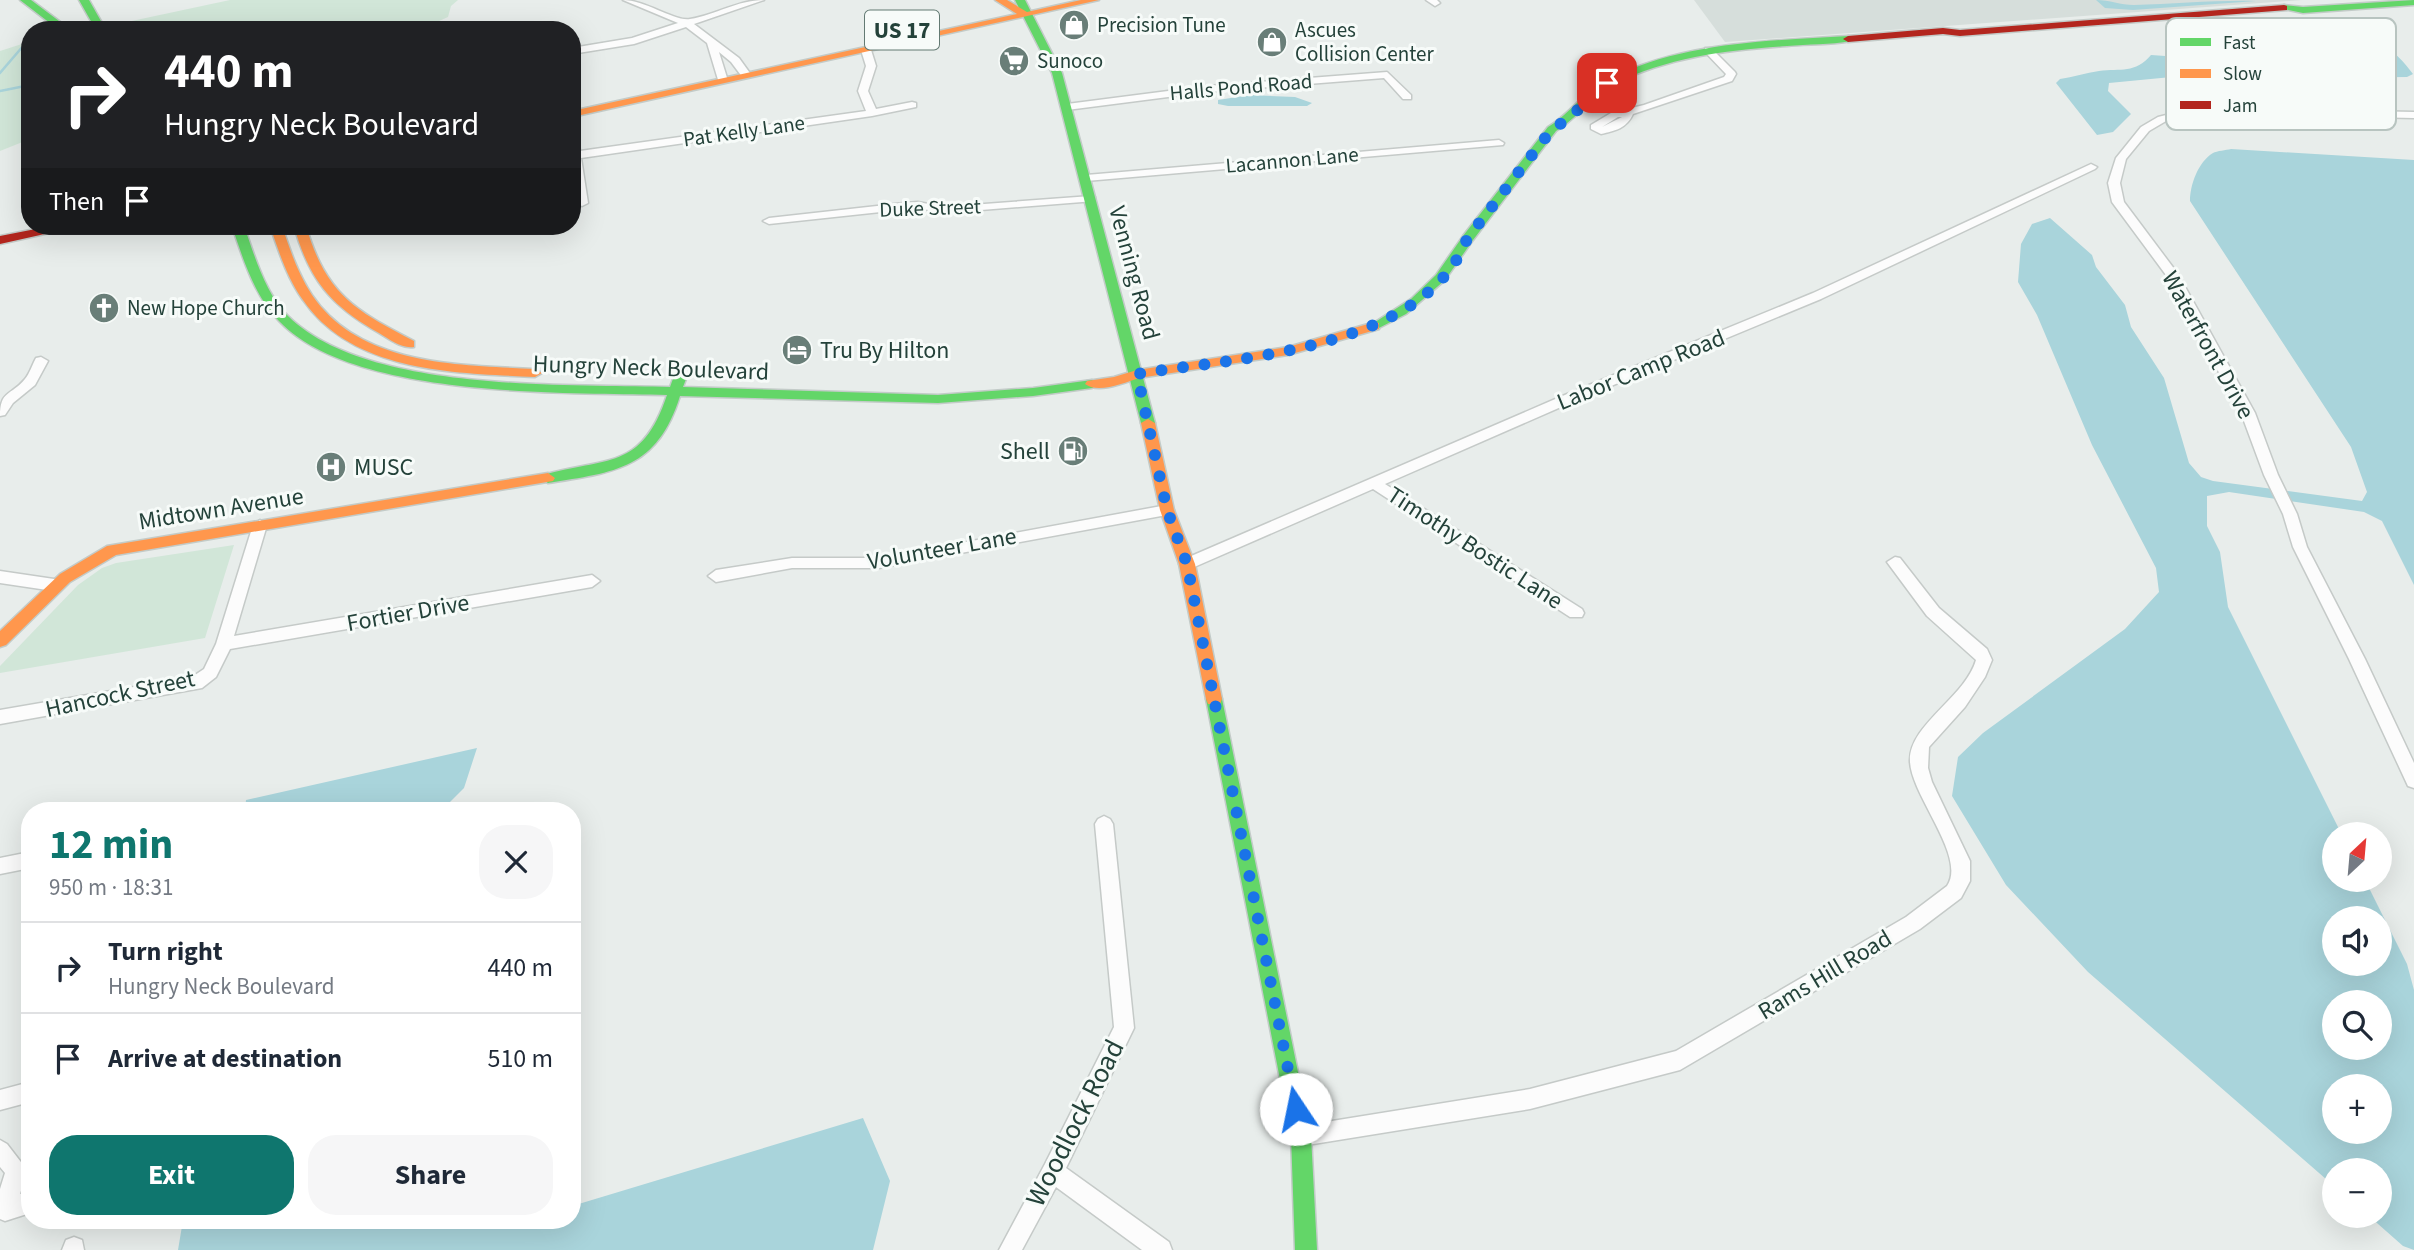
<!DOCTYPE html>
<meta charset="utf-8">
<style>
body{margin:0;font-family:"Source Sans 3",sans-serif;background:#f6f6f7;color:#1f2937;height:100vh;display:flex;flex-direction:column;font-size:26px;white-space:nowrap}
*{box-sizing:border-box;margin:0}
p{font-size:23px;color:#747a83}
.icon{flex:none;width:38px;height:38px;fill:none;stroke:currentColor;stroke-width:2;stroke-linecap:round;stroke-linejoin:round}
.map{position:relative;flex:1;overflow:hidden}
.side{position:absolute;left:21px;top:802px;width:560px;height:427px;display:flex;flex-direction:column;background:#fff;border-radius:28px;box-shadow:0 7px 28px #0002}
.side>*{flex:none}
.top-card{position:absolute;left:21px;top:21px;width:560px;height:214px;border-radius:28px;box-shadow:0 7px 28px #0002;background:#202124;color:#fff;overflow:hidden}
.needle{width:46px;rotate:26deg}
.tools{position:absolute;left:2322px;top:822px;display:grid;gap:14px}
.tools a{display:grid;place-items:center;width:70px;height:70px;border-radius:50%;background:#fff;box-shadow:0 7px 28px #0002;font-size:35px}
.pin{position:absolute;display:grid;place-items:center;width:60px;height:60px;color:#fff;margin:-30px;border-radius:14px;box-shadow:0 4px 10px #0006}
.me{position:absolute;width:77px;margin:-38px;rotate:349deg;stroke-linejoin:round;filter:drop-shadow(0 0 5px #0008)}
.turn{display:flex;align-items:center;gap:24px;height:147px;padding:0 28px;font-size:32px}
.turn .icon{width:91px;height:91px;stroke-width:2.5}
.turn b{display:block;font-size:49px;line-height:60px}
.then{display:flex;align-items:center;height:66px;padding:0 28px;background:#0003;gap:14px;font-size:26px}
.round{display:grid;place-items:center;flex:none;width:74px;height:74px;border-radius:28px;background:#f6f6f7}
.headline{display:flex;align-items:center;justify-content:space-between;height:119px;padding:0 28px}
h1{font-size:42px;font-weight:700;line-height:52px;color:#0f766e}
.action{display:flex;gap:14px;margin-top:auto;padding:14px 28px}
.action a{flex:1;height:80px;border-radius:28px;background:#0f766e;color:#fff;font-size:28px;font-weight:700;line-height:80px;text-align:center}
.action a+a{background:#f6f6f7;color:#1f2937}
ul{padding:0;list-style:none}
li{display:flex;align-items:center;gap:21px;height:91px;padding:0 28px;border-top:2px solid #e0e1e3}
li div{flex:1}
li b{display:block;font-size:26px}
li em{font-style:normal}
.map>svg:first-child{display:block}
.built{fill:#d6dedb}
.green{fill:#d1e6d8}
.water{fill:#a9d4db;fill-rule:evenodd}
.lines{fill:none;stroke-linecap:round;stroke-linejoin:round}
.stream{stroke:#a9d4db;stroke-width:2.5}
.street-casing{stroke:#c5cac8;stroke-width:3}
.fast-casing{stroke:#c3cbc8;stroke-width:3}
.slow-casing{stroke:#c3cbc8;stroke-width:3}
.jam-casing{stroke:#c3cbc8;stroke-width:3}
.street{fill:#fcfcfc;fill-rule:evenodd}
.fast{fill:#63d668;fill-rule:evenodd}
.slow{fill:#ff974d;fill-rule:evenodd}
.jam{fill:#b3261e;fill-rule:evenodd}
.route{stroke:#1a73e8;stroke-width:12;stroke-dasharray:0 21.6}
.labels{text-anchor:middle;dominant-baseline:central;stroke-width:6;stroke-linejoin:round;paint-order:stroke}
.far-poi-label{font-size:21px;fill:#24423a;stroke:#f7fbf9;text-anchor:start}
.far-street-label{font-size:21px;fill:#24423a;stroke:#f7fbf9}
.shield{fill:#f7fbf9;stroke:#637a73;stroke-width:2}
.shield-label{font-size:23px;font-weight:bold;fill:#24423a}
.street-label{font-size:24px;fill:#24423a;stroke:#f7fbf9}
.poi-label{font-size:24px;fill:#24423a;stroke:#f7fbf9;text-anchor:start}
.near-street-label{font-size:28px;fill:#24423a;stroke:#f7fbf9}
.key{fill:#f7fbf9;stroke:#b8c4c0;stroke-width:2}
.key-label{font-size:19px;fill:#24423a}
</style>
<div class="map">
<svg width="2414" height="1250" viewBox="0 0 2414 1250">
<rect width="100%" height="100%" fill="#e8edeb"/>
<!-- built -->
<path class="built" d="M1694 0H2302L1725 42Z"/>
<!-- green -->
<path class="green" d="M230 0H458L451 6 448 17 428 26 410 30H138L127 22Z
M25 43H30V139L0 151V51Z
M234 545 205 638 0 673V666L78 585 102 568 116 563Z"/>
<!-- water -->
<path class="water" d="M2096 0C2110 0 2120 5 2134 5 2174 4 2216 0 2256 1L2133 10 2105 8Z
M2334 21C2363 24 2397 51 2413 74L2407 77 2323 78 2238 70 2235 82 2182 76 2109 83 2108 91 2131 114 2113 132 2097 135 2056 83 2060 79C2073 77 2086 73 2099 71 2121 68 2135 74 2151 55L2223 60 2232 58 2245 45 2237 32 2244 29Z
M1250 95 1295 97 1312 103 1307 106H1228L1218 104V100Z
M2231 149 2414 160V585L2382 521 2364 512 2229 492 2207 496V526L2220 552 2228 607 2342 835H2334V880H2365L2407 964 2414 990V1250L2403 1246 2369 1216H2380V1171H2334V1186L2088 972 2006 885 1952 796 1958 757 1983 733 2125 629 2159 592 2156 568 2092 445 2037 315 2018 282 2021 244 2032 224 2050 218 2092 255 2096 267 2125 305 2131 327 2164 378 2189 463 2201 477 2213 481 2362 501 2367 492 2351 447 2190 201C2190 185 2198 162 2213 153 2217 151 2226 150 2231 149ZM2334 919H2380V964H2334ZM2334 1003H2380V1048H2334ZM2334 1087H2380V1132H2334Z
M477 748 464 788 442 810H245L246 800Z
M863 1118 890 1181 873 1250H178L183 1220H496L498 1228 525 1220H572V1206Z"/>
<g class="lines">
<!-- stream -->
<path class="stream" d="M0 73 30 38
M0 91 30 85"/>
<!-- street casing -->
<g class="street-casing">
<path id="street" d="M623 0C645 0 676 22 690 19 716 15 737 0 764 0L694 24 739 58 752 76 743 78 731 62 719 52 728 81 719 83 707 43 686 27 634 44 572 54V48L632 38 678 23Z
M1426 0H1437L1440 3 1435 6Z
M866 47 871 50 876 66 868 91 876 109 912 102 916 103V107L872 116 581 158 588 203 582 206 576 203 572 173V129L577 132 580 151 866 111 858 91 866 66 861 50Z
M1705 48H1711L1735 72 1736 74 1732 81 1633 114C1627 128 1615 131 1601 134L1591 129V125L1611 113 1644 105 1724 77 1726 74 1705 52ZM1618 117H1622L1602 127Z
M1387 72 1411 95V99H1403L1384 78 1207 92 1067 110 1062 107 1067 104 1207 86Z
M2234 108 2414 112V118L2234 114 2182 117 2166 121 2149 131 2126 159 2120 183 2124 202 2178 274 2255 413 2278 475 2297 514 2307 547 2365 659 2414 763V788L2408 786 2349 659 2293 547 2283 514 2264 475 2241 413 2166 275 2112 202 2108 183 2116 158 2141 127 2158 117 2182 111Z
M1499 140 1504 143 1503 145 1086 181 1080 178 1086 175Z
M2091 164 2097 167 2095 169 1821 299 1570 403 1385 484 1582 609 1584 613 1582 617H1570L1373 489 1192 568H1182L1179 564 1182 560 1560 397 1813 293Z
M1091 196 1095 197V201L944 213 918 208 769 224 763 221 769 218 904 203 918 202 944 207Z
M41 357 48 361 35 385 13 403 5 415 0 416C0 390 11 396 25 379 30 373 32 365 36 358Z
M1167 505 1174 510 1172 514 879 568H792L716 582 708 576 716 570 792 558H879Z
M260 520 267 525 234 636 592 575 600 581 592 587 230 649 216 677 202 688 0 724V710L192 677 204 669 216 644 253 525Z
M1895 557 1900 558 1939 608 1987 649 1992 660 1985 677 1965 707 1929 747 1928 768 1932 782 1970 861V881L1961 898 1920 929 1680 1070 1530 1109 1301 1146 1294 1143 1291 1136 1294 1129 1301 1126 1530 1089 1676 1051 1906 917 1947 886C1967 857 1912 797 1910 762 1908 725 1965 698 1976 660L1927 616 1887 562Z
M0 571 54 579 62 585 54 591 0 583Z
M1104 816 1110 819 1113 824 1134 1028 1066 1168 1169 1242 1172 1250H1142L1056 1187 1022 1250H999L1045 1164 1114 1027 1095 824 1098 819Z
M30 852V868L0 874V858Z
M30 1082V1102L0 1110V1090Z
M0 1140 7 1144 27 1170 20 1194 30 1191V1213L5 1221 0 1219V1189L5 1173 0 1167Z
M74 1237 82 1240 84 1250H62L66 1240Z"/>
</g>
<!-- fast casing -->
<g class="fast-casing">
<path id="fast" d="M20 0H31L71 30H59Z
M79 0H89L106 30H96Z
M1015 0H1025L1062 73 1155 423 1153 426 1148 427 1141 423 1052 73Z
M2414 0V5L2303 13 2279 8 2284 5 2303 7Z
M1848 36 1851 37V41C1830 45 1808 44 1787 46 1728 50 1668 57 1614 84 1591 96 1578 118 1556 131L1473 240 1445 280 1406 314 1375 330 1369 326 1411 299 1436 275 1463 236 1548 127C1570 114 1584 91 1607 80 1681 42 1767 41 1848 36Z
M232 226H244C255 257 265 293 288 316 366 393 566 384 670 387L674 376 679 375 686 379 683 387 938 395 1033 388 1092 380 1099 384 1092 388 1033 396 938 403 680 396C657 469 616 472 548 483L541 478 543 475C606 457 642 471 667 395 564 392 353 399 279 321 254 295 243 259 232 226Z
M1214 692 1220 694 1222 699 1311 1136 1317 1250H1295L1291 1136 1206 699 1208 694Z"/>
</g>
<!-- slow casing -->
<g class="slow-casing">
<path id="slow" d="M995 0H1007L1027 12 1081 0H1099L572 117V111L1017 14Z
M270 226H282C290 250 298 274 312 295 360 366 459 365 535 369L542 373 535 377C456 373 353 373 303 300 287 278 279 252 270 226Z
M294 226H306C326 294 354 310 414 341V347C402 349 389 339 379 333 331 306 309 280 294 226Z
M1375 322 1379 323V329L1288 355 1139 378C1124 383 1098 394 1085 384L1087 381 1114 377 1137 370 1288 347Z
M1148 419 1155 423 1174 510 1195 564 1222 699 1220 704H1208L1206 699 1179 564 1160 510 1141 423Z
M548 473 555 478 553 481 116 555 70 582 6 645 0 647V631L60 574 107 546Z"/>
</g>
<!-- jam casing -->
<g class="jam-casing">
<path id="jam" d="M2284 5 2287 6V10L1960 36 1943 34 1848 42 1843 39 1848 36 1943 28 1960 30Z
M51 226H73L67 229 0 244V236Z"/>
</g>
<!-- street -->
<use href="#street" class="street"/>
<!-- fast -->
<use href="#fast" class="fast"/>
<!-- slow -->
<use href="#slow" class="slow"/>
<!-- jam -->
<use href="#jam" class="jam"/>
</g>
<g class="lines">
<!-- route -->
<path class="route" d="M1296 1109 1187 564 1167 510 1137 374C1239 357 1423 351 1467 239L1552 129C1573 118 1588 98 1607 83"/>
</g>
<!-- icons -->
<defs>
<g id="shop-disc" transform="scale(1.575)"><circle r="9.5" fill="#697e78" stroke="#f7fbf9"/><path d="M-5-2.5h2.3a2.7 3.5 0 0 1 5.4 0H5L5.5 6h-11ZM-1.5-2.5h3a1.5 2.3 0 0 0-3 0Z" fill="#fff"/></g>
<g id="supermarket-disc" transform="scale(1.575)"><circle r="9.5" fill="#697e78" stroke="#f7fbf9"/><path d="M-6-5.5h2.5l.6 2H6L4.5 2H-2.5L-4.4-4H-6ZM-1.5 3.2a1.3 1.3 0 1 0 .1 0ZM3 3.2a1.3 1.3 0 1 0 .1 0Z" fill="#fff"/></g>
<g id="church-disc" transform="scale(1.575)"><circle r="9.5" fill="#697e78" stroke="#f7fbf9"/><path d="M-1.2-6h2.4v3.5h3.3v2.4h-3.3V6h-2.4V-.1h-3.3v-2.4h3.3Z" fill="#fff"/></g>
<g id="hotel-disc" transform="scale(1.575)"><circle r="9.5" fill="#697e78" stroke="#f7fbf9"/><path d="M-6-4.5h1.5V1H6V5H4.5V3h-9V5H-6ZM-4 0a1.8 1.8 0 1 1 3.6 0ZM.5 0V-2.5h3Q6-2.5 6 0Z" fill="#fff"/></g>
<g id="fuel-disc" transform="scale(1.575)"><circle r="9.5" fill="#697e78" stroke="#f7fbf9"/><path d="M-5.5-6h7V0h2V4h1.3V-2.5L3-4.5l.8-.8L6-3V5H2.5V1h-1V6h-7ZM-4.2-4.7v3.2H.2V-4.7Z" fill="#fff"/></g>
<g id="hospital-disc" transform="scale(1.575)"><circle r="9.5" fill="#697e78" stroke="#f7fbf9"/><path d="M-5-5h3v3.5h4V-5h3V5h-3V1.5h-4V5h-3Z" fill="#fff"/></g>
</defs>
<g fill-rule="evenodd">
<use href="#shop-disc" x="1074" y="25"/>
<use href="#shop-disc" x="1272" y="42"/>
<use href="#supermarket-disc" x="1014" y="61"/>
<use href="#church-disc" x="104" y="308"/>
<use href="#hotel-disc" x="797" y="350"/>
<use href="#fuel-disc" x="1073" y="451"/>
<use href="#hospital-disc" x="331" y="467"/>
</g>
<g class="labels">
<!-- far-poi labels -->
<g class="far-poi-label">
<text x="1097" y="25">Precision Tune</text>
<text x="1295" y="30">Ascues<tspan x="1295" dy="24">Collision Center</tspan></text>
<text x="1037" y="61">Sunoco</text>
<text x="127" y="308">New Hope Church</text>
</g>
<!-- far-street labels -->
<g class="far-street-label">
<text transform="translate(1241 87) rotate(-5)">Halls Pond Road</text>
<text transform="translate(744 131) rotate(-8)">Pat Kelly Lane</text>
<text transform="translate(1292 160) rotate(-5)">Lacannon Lane</text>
<text transform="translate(930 208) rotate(-2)">Duke Street</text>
</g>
<!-- shield labels -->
<rect class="shield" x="865" y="10.5" width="74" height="39" rx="5"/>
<g class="shield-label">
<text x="902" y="30">US 17</text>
</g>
<!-- street labels -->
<g class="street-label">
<text transform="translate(1134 273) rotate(75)">Venning Road</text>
<text transform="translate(2208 345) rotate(61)">Waterfront Drive</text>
<text transform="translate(651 368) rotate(2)">Hungry Neck Boulevard</text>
<text transform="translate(1641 370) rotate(-22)">Labor Camp Road</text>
<text transform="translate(221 509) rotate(-9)">Midtown Avenue</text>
<text transform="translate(1475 548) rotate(33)">Timothy Bostic Lane</text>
<text transform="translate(942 549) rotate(-10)">Volunteer Lane</text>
<text transform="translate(408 613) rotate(-10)">Fortier Drive</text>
<text transform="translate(120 694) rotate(-12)">Hancock Street</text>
<text transform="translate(1825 975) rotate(-31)">Rams Hill Road</text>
</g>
<!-- poi labels -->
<g class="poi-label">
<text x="820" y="350">Tru By Hilton</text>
<text x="1050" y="451" text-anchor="end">Shell</text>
<text x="354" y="467">MUSC</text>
</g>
<!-- near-street labels -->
<g class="near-street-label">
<text transform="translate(1075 1123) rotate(-63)">Woodlock Road</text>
</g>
</g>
<!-- legend -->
<rect x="2166" y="18" width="230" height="112" rx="10" class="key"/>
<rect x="2180" y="38" width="31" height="8" fill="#63d668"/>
<rect x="2180" y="69" width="31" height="9" fill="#ff974d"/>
<rect x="2180" y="101" width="31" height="8" fill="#b3261e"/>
<g class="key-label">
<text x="2223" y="49">Fast</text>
<text x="2223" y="80">Slow</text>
<text x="2223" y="112">Jam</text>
</g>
</svg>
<div class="tools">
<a><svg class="needle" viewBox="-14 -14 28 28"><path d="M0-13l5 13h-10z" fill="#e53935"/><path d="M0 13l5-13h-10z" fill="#747a83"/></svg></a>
<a><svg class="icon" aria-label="sound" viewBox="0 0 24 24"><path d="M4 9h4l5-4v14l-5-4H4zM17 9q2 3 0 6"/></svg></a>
<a><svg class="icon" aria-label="search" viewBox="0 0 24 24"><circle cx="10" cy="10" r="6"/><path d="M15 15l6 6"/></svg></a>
<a>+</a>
<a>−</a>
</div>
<div class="pin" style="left:1607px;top:83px;background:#d93025"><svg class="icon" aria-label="arrive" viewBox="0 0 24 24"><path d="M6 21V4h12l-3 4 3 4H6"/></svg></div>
<svg class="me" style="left:1296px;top:1109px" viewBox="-20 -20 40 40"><circle r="19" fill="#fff"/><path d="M0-13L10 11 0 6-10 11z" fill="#1a73e8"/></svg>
<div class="top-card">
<div class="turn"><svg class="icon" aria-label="right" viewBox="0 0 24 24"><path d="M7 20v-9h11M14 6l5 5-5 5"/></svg><div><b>440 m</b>Hungry Neck Boulevard</div></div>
<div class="then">Then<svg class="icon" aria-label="arrive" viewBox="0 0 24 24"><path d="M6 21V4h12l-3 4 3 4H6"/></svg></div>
</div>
<section class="side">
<div class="headline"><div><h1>12 min</h1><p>950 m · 18:31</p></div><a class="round"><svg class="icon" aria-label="close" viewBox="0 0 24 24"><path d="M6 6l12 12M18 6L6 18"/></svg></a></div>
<ul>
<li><svg class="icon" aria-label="right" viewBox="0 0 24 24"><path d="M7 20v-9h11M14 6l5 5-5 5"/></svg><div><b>Turn right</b><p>Hungry Neck Boulevard</p></div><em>440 m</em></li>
<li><svg class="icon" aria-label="arrive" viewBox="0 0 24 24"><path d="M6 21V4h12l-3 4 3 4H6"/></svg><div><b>Arrive at destination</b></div><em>510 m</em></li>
</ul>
<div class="action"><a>Exit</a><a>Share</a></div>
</section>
</div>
